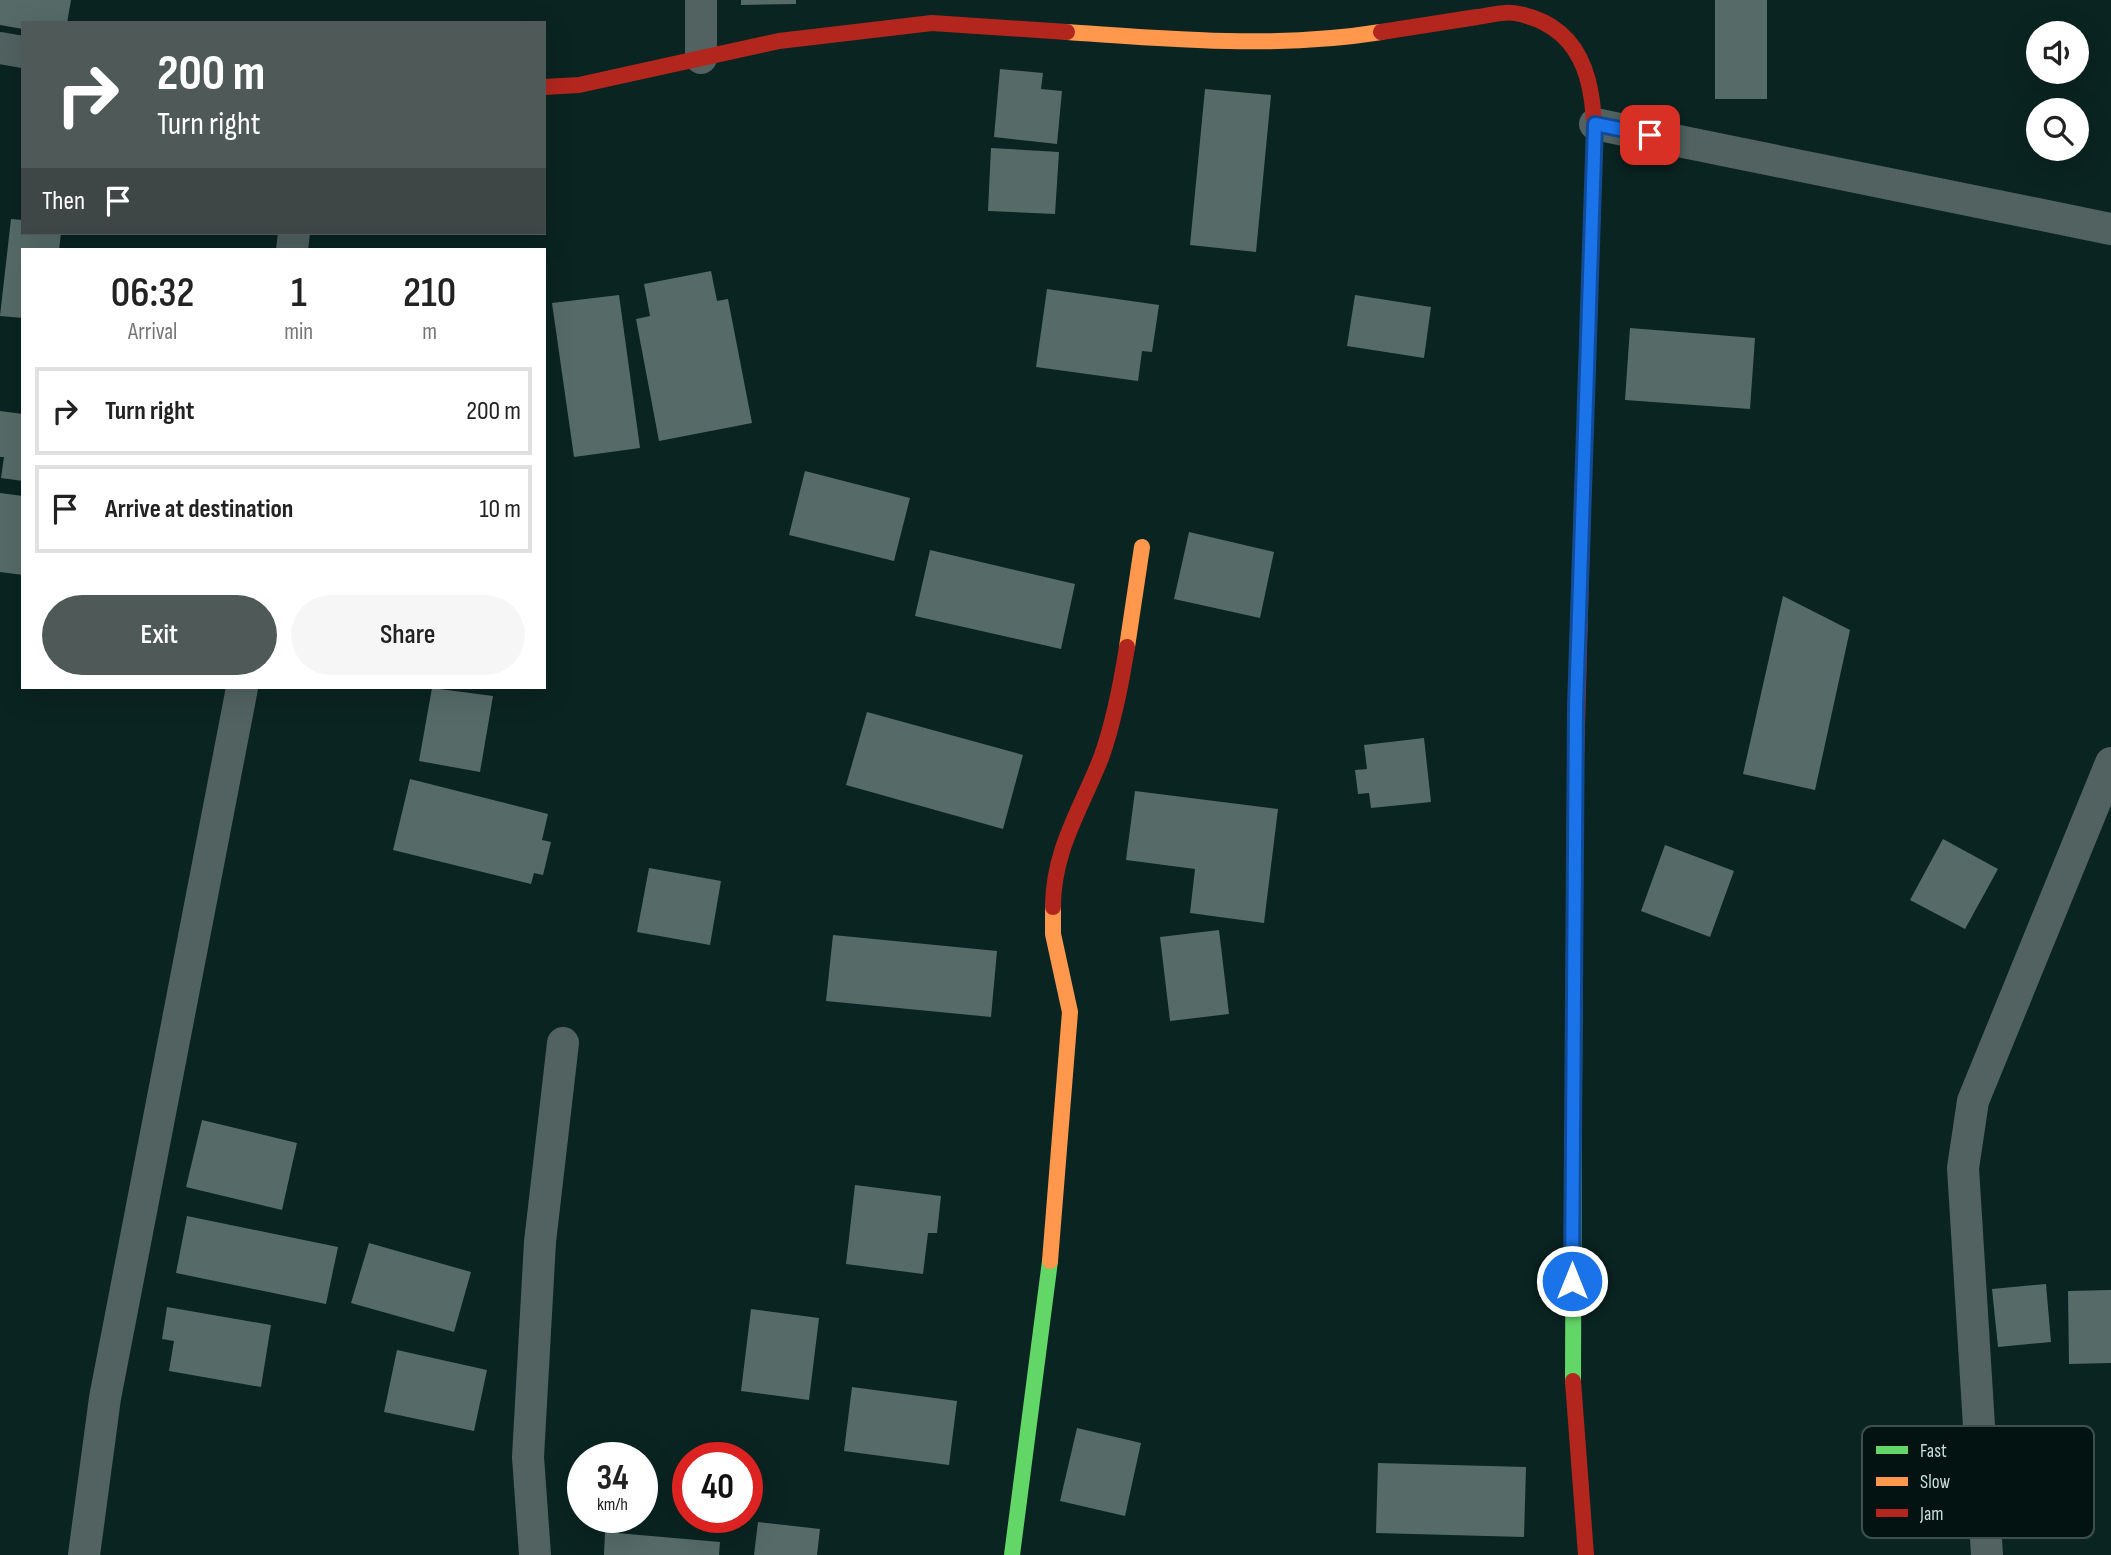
<!DOCTYPE html>
<style>
body{margin:0;font-family:"Sofia Sans Condensed",sans-serif;background:#f6f6f6;color:#222;height:100vh;display:flex;flex-direction:column;font-size:26px;white-space:nowrap}
*{box-sizing:border-box;margin:0}
p{font-size:23px;color:#767676}
.icon{flex:none;width:38px;height:38px;fill:none;stroke:currentColor;stroke-width:2;stroke-linecap:round;stroke-linejoin:round}
.map{position:relative;flex:1;overflow:hidden}
.drawer{position:absolute;left:21px;top:248px;width:525px;height:441px;display:flex;flex-direction:column;background:#fff;border-radius:0px;box-shadow:0 7px 28px #0002}
.drawer>*{flex:none}
.guide{position:absolute;left:21px;top:21px;width:525px;height:214px;border-radius:0px;box-shadow:0 7px 28px #0002;background:#4f5958;color:#fff;overflow:hidden}
.fabs{position:absolute;left:2026px;top:21px;display:grid;gap:14px}
.fabs a{display:grid;place-items:center;width:63px;height:63px;border-radius:50%;background:#fff;box-shadow:0 7px 28px #0002;font-size:35px}
.speed{position:absolute;left:567px;top:1442px;display:flex;gap:14px;font-size:35px;font-weight:700;text-align:center}
.speed>*{display:grid;place-content:center;width:91px;height:91px;border-radius:50%;background:#fff;box-shadow:0 7px 28px #0002;line-height:1}
.speed small{font-size:18px;font-weight:400}
.speed .limit{border:10px solid #d22;background:#fff;color:#111}
.pin{position:absolute;display:grid;place-items:center;width:60px;height:60px;color:#fff;margin:-30px;border-radius:14px;box-shadow:0 4px 10px #0006}
.me{position:absolute;width:77px;margin:-38px;rotate:0deg;stroke-linejoin:round;filter:drop-shadow(0 0 5px #0008)}
.turn{display:flex;align-items:center;gap:24px;height:147px;padding:0 21px;font-size:32px}
.turn .icon{width:91px;height:91px;stroke-width:2.5}
.turn b{display:block;font-size:49px;line-height:60px}
.then{display:flex;align-items:center;height:66px;padding:0 21px;background:#0003;gap:14px;font-size:26px}
.eta{display:flex;justify-content:space-evenly;align-items:center;height:119px;text-align:center}
.eta b{font-size:42px;font-weight:600;line-height:49px}
.cta{display:flex;gap:14px;margin-top:auto;padding:14px 21px}
.cta a{flex:1;height:80px;border-radius:42px;background:#4f5958;color:#fff;font-size:28px;font-weight:600;line-height:80px;text-align:center}
.cta a+a{background:#f6f6f6;color:#222}
ul{padding:0;list-style:none}
li{display:flex;align-items:center;gap:21px;height:88px;margin:0 14px 10px;padding:0 7px;border:4px solid #e0e0e0;border-radius:0px}
li div{flex:1}
li b{display:block;font-size:26px}
li em{font-style:normal}
.map>svg:first-child{display:block}
.building{fill:#566b68}
.lines{fill:none;stroke-linecap:round;stroke-linejoin:round}
.street{stroke:#516260;stroke-width:32}
.fast{stroke:#63d668;stroke-width:16}
.slow{stroke:#ff974d;stroke-width:16}
.jam{stroke:#b3261e;stroke-width:16}
.route-casing{stroke:#114b97;stroke-width:18}
.route{stroke:#1a73e8;stroke-width:12}
.key{fill:#031311;stroke:#3e504d;stroke-width:2}
.key-label{font-size:19px;fill:#c8deda}
</style>
<div class="map">
<svg width="2111" height="1555" viewBox="0 0 2111 1555">
<rect width="100%" height="100%" fill="#0a2421"/>
<!-- building -->
<path class="building" d="M0 0H71L67 23H23V29L0 25Z
M741 0H796V4L741 5Z
M1715 0H1767V99H1715Z
M1000 69 1043 73 1041 89 1062 91 1057 144 994 137Z
M1205 89 1271 95 1256 252 1190 245Z
M991 148 1059 152 1055 214 988 211Z
M11 219 23 220V233H61L59 250H23V318L0 316Z
M711 271 717 301 728 299 752 423 659 441 636 319 650 316 644 284Z
M1047 289 1159 305 1152 352 1142 351 1138 381 1036 367Z
M619 295 640 448 574 457 552 303Z
M1355 295 1431 307 1424 358 1347 346Z
M1630 328 1755 338 1750 409 1625 400Z
M0 411 23 414V481L1 478 4 457H0Z
M805 471 910 498 894 561 789 535Z
M0 493 23 496V575L0 572Z
M1189 532 1274 552 1260 618 1174 599Z
M930 550 1075 584 1061 649 915 616Z
M1783 596 1850 630 1815 790 1743 774Z
M432 688 493 696 480 772 419 761Z
M867 712 1023 755 1003 829 846 785Z
M1424 738 1431 802 1371 808 1369 793 1358 794 1355 770 1367 769 1364 745Z
M410 779 548 814 542 840 551 842 543 875 534 873 531 884 393 850Z
M1135 791 1278 809 1264 923 1190 913 1195 869 1126 860Z
M1943 839 1998 869 1965 929 1910 900Z
M1665 845 1734 871 1710 937 1641 911Z
M649 868 721 881 710 945 637 932Z
M1219 930 1229 1014 1170 1021 1160 937Z
M833 935 997 951 991 1017 826 1001Z
M202 1120 297 1143 282 1210 186 1187Z
M855 1185 941 1196 937 1233H928L923 1274 846 1264Z
M187 1216 338 1247 326 1304 176 1273Z
M369 1243 471 1272 454 1332 351 1303Z
M2046 1284 2051 1342 1998 1347 1992 1289Z
M2111 1290V1363L2069 1364 2068 1291Z
M167 1307 271 1325 261 1387 169 1371 174 1341 162 1339Z
M751 1309 819 1318 809 1400 741 1391Z
M397 1350 487 1370 474 1431 384 1412Z
M852 1387 957 1401 949 1465 844 1451Z
M1077 1428 1141 1443 1125 1516 1060 1501Z
M1378 1463 1526 1467 1524 1537 1376 1533Z
M758 1522 820 1529 817 1555H754Z
M605 1532 720 1542 719 1555H604Z"/>
<g class="lines">
<!-- street -->
<path class="street" d="M0 48 23 52
M701 58V0
M1595 124 2111 229
M292 250 294 233
M84 1555 105 1398 242 688
M535 1555 528 1457 540 1242 563 1043
M1987 1555 1963 1168 1973 1101 2111 763"/>
<!-- fast -->
<path class="fast" d="M1584 461 1594 162
M1573 1381 1575 805
M1012 1555 1050 1261"/>
<!-- slow -->
<path class="slow" d="M1067 32C1172 39 1276 49 1381 32
M1127 647 1142 547
M1050 1261 1070 1012 1053 934V907"/>
<!-- jam -->
<path class="jam" d="M1381 32C1413 27 1445 22 1477 17 1488 16 1503 11 1514 13 1592 26 1596 97 1594 162
M544 87 579 85 779 41 932 23 1067 32
M1575 805 1584 461
M1053 907C1053 850 1081 809 1101 758 1114 722 1121 685 1127 647
M1573 1381 1586 1555"/>
</g>
<g class="lines">
<!-- route casing -->
<g class="route-casing">
<path id="route" d="M1572 1281 1576 706 1595 124 1650 135"/>
</g>
<!-- route -->
<use href="#route" class="route"/>
</g>
<!-- legend -->
<rect x="1862" y="1426" width="232" height="112" rx="10" class="key"/>
<rect x="1876" y="1446" width="32" height="8" fill="#63d668"/>
<rect x="1876" y="1477" width="32" height="9" fill="#ff974d"/>
<rect x="1876" y="1509" width="32" height="8" fill="#b3261e"/>
<g class="key-label">
<text x="1920" y="1457">Fast</text>
<text x="1920" y="1488">Slow</text>
<text x="1920" y="1520">Jam</text>
</g>
</svg>
<div class="fabs">
<a><svg class="icon" aria-label="sound" viewBox="0 0 24 24"><path d="M4 9h4l5-4v14l-5-4H4zM17 9q2 3 0 6"/></svg></a>
<a><svg class="icon" aria-label="search" viewBox="0 0 24 24"><circle cx="10" cy="10" r="6"/><path d="M15 15l6 6"/></svg></a>
</div>
<div class="speed"><div>34<small>km/h</small></div><div class="limit">40</div></div>
<div class="pin" style="left:1650px;top:135px;background:#d93025"><svg class="icon" aria-label="arrive" viewBox="0 0 24 24"><path d="M6 21V4h12l-3 4 3 4H6"/></svg></div>
<svg class="me" style="left:1572px;top:1281px" viewBox="-20 -20 40 40"><circle r="17" fill="#1a73e8" stroke="#fff" stroke-width="3"/><path d="M0-11L8 9 0 5-8 9z" fill="#fff"/></svg>
<div class="guide">
<div class="turn"><svg class="icon" aria-label="right" viewBox="0 0 24 24"><path d="M7 20v-9h11M14 6l5 5-5 5"/></svg><div><b>200 m</b>Turn right</div></div>
<div class="then">Then<svg class="icon" aria-label="arrive" viewBox="0 0 24 24"><path d="M6 21V4h12l-3 4 3 4H6"/></svg></div>
</div>
<section class="drawer">
<div class="eta">
<div><b>06:32</b><p>Arrival</p></div>
<div><b>1</b><p>min</p></div>
<div><b>210</b><p>m</p></div>
</div>
<ul>
<li><svg class="icon" aria-label="right" viewBox="0 0 24 24"><path d="M7 20v-9h11M14 6l5 5-5 5"/></svg><div><b>Turn right</b></div><em>200 m</em></li>
<li><svg class="icon" aria-label="arrive" viewBox="0 0 24 24"><path d="M6 21V4h12l-3 4 3 4H6"/></svg><div><b>Arrive at destination</b></div><em>10 m</em></li>
</ul>
<div class="cta"><a>Exit</a><a>Share</a></div>
</section>
</div>
